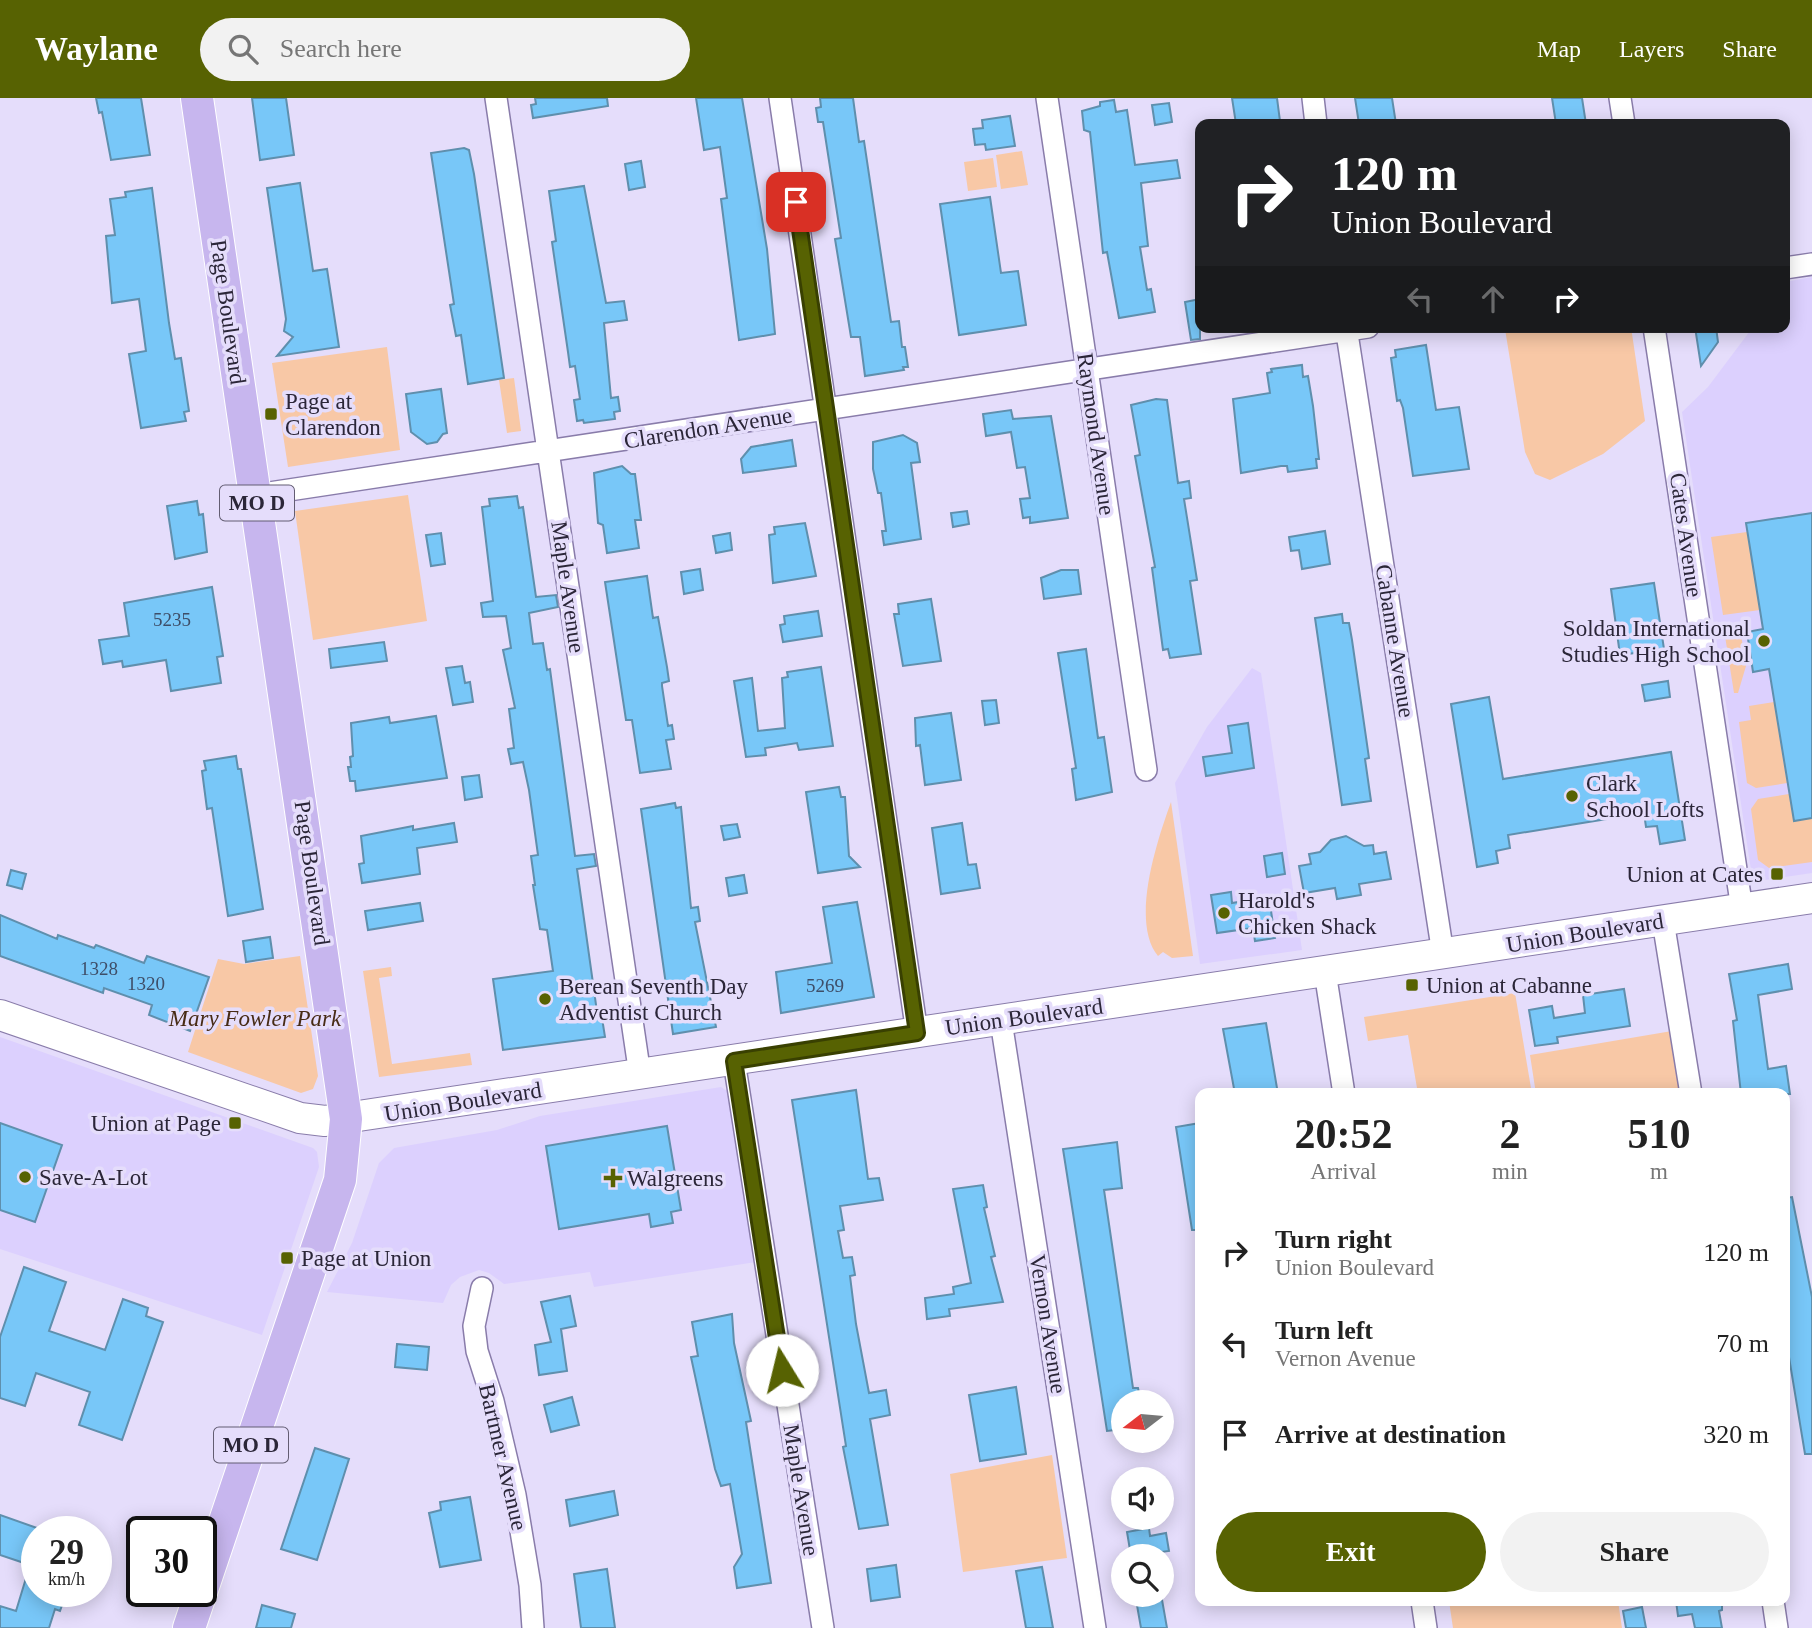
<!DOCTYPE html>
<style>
body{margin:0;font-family:Georgia,serif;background:#f2f2f2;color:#222;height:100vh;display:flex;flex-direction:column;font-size:26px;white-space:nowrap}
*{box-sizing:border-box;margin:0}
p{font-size:23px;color:#767676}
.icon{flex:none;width:38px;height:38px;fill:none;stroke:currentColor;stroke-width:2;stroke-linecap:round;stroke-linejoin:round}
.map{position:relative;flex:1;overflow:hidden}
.drawer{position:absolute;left:1195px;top:990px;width:595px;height:518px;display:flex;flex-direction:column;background:#fff;border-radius:14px;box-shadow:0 4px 18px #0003}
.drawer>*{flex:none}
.guide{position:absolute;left:1195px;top:21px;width:595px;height:214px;border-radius:14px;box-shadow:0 4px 18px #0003;background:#202124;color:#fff;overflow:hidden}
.needle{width:46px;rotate:254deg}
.fabs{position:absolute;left:1111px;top:1292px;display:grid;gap:14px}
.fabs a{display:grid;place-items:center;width:63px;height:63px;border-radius:50%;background:#fff;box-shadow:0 4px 18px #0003;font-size:35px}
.speed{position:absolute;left:21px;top:1418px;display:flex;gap:14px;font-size:35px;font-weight:700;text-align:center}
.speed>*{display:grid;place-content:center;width:91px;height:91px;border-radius:50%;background:#fff;box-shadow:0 4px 18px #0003;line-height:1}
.speed small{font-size:18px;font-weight:400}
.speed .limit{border:4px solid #111;border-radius:10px;background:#fff;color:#111}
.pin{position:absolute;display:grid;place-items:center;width:60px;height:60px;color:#fff;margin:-30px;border-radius:14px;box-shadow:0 4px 10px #0006}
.me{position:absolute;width:77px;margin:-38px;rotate:351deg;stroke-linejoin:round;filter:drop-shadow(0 0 5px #0008)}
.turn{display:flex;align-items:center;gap:24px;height:147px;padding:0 21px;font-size:32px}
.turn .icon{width:91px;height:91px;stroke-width:2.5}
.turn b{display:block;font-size:49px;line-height:60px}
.lanes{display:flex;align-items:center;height:66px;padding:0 21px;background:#0003;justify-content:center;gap:35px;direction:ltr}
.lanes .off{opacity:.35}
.eta{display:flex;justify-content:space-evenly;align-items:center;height:119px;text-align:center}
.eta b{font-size:42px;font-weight:700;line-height:49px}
.cta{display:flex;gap:14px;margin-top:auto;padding:14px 21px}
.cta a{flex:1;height:80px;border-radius:42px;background:#576202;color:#fff;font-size:28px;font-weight:700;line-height:80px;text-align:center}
.cta a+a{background:#f2f2f2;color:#222}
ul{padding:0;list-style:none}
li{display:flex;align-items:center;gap:21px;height:91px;padding:0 21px}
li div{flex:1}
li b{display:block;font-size:26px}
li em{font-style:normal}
header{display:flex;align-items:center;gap:42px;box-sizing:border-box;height:98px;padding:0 35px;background:#576202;color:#fff}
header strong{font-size:33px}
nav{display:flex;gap:38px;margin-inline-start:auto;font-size:24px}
.search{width:490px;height:63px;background:#f2f2f2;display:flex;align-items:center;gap:18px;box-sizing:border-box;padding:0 24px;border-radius:38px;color:#767676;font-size:26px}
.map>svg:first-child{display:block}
.built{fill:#dcd0fe}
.green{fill:#f8c8a6}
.building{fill:#78c7f8;stroke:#5f8fad;stroke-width:2}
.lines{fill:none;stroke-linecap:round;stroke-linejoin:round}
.street-casing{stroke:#897caa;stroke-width:24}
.secondary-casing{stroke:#897caa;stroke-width:32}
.primary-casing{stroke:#fff;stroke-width:34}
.street{stroke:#fff;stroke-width:21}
.secondary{stroke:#fff;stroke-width:30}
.primary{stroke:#c7b6ee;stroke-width:32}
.route-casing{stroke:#394001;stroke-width:18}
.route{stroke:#576202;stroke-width:12}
.poi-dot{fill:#576202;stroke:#e5ddfb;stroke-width:2.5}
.labels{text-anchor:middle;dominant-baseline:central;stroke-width:7;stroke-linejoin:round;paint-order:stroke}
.number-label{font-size:19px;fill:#3e4e68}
.shield{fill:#e5ddfb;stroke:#635d72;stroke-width:2}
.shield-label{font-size:21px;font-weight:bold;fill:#2b2638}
.street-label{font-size:23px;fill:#2b2638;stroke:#e5ddfb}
.poi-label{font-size:23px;fill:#2b2638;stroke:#e5ddfb;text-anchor:start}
.park-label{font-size:23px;font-style:italic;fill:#472b15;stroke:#e5ddfb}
</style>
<header>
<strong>Waylane</strong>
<div class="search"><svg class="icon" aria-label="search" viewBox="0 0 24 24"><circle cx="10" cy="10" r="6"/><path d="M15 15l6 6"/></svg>Search here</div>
<nav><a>Map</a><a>Layers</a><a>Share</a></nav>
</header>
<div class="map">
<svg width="1812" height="1530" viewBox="0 0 1812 1530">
<rect width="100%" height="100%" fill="#e5ddfb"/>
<!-- built -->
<path class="built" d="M1812 179V775L1765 782 1754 778 1751 772 1682 314 1708 289 1753 229H1785V184Z
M1252 570 1261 575 1302 852 1200 866 1175 685 1207 629Z
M0 939 313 1050 317 1054 319 1069 262 1237 0 1151Z
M721 989 730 995 756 1164 594 1189 590 1174 504 1186 489 1175 479 1172 460 1179 451 1187 443 1205 327 1194 352 1145 379 1065 394 1050 497 1032 540 1018Z"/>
<!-- green -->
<path class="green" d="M1022 53 1028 87 1001 91 996 57Z
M993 60 997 89 968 93 964 64Z
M1519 229H1631L1645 323 1603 356 1550 382 1535 376 1525 354 1505 231Z
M387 249 400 352 288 369 272 265Z
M514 280 521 333 507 335 499 282Z
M408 397 427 523 313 542 295 413Z
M1747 434 1760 512 1723 517 1711 439Z
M1741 536 1746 568 1738 595H1734L1725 538Z
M1774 604 1787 685 1756 690 1747 685 1739 624 1751 622 1749 608Z
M1789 696 1794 723 1812 720V764L1769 770 1758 762 1751 711 1758 701Z
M1171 704 1193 858 1172 860 1163 854 1158 858C1130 824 1157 743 1171 704Z
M300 858 318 978 313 991 301 995 188 954 218 861 244 866Z
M391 869 392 878 379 880 392 966 470 955 472 967 379 979 363 873Z
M1515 895 1532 996H1418L1408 937 1368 943 1364 919Z
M1672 933 1683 996H1536L1530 957Z
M1052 1357 1067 1460 963 1474 950 1376Z
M1449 1503H1618L1622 1530H1453Z"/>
<!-- building -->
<path class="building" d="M96 0H141L150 57 111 62 102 14 99 15Z
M252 0H286L294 57 260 62Z
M535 0H607L608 8 533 20 531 7 536 6Z
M696 0H742L767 151 775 236 739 242 721 101 727 100 720 49 704 52Z
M820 0H853L859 44 864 43 891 224 899 223 902 249H905L908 269H903L904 272 865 278 860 239H851L835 141 841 140 823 24H818L816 10 821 9Z
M1232 0H1277L1280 23 1276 26H1236Z
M1355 0H1392L1396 26H1359Z
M1552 0H1582L1586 26H1556Z
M1114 2 1116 14 1127 12 1135 67 1177 62 1180 80 1141 85 1148 148 1140 149 1147 192 1151 191 1155 214 1119 220 1107 154 1103 155 1090 34 1084 32 1082 13 1100 8V4Z
M1169 5 1172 24 1155 27 1152 7Z
M1010 18 1015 48 986 52 985 46 975 47 973 31 983 30 982 22Z
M464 50 469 52 474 76 504 280 468 286 461 237 456 238 450 207 454 206 431 55Z
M641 63 645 89 629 92 625 66Z
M300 85 313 173 327 171 339 249 277 258 293 239 284 233 286 221 267 90Z
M584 88 606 205 624 203 627 222 604 225 611 300 618 299 620 313 614 314 615 321 584 325 583 322 577 323 574 302 580 301 575 268 570 269 568 254 552 144 556 143 549 93Z
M152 90 169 225 175 261 181 260 189 313 184 314 186 323 141 330 129 256 146 253 139 201 112 205 106 138 115 137 110 101 126 99 125 94Z
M990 99 1001 175 1018 173 1026 227 959 237 940 106Z
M1200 201V241L1191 242 1185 204Z
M1695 229H1716L1718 244 1701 268Z
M1426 247 1436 312 1459 309 1469 371 1413 378 1403 310 1400 302 1397 303 1391 260 1396 259 1395 252Z
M1302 267 1303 279 1308 278 1313 308 1319 361H1316L1317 370 1288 374 1287 368H1281L1241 375 1233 301 1270 295 1267 275 1272 274 1271 271Z
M441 291 447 335 443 336 437 344 427 346 411 334 406 296Z
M1156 301 1167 302 1178 385 1189 383 1191 400 1184 401 1197 482 1190 483 1201 556 1170 560 1168 551 1163 552 1152 470 1155 469 1135 358 1140 357 1131 307Z
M1011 312 1013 321 1051 318 1068 420 1030 425V419L1023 420 1020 401 1030 400 1025 369 1017 370 1011 334 986 338 983 316Z
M903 337 917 345 920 364 911 365 921 441 884 447 882 433H886L881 395H878L873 371V344Z
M792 342 796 368 743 375 741 361 751 349Z
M622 368 631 376H635L641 422H635L639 450 607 455 603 427 598 425 594 375Z
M517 398 519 410 523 409 536 499 556 497 558 509 529 515 533 546 543 545 547 572 550 571 575 758 594 756 596 768 577 771 598 921 602 920 605 939 503 952 493 881 553 873 547 832 540 831 533 787H535L531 758 538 757 529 692 523 664 511 666 508 651 514 650 509 611 515 610 503 552 511 550 506 518 483 519 481 505 493 503 482 409 490 408 489 401Z
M197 403 199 417 203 416 207 454 175 461 167 408Z
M967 413 969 426 953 429 951 415Z
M1812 415V720L1794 723 1769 571 1753 574 1747 534 1763 531 1746 425Z
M805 425 816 478 773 485 769 437 775 436 774 429Z
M1325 433 1330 466 1302 471 1299 452 1291 453 1289 439Z
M441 435 445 466 431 468 426 437Z
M730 435 732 452 716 455 713 438Z
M700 471 703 492 684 496 681 474Z
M1061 472H1078L1081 496 1044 501 1041 480Z
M647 478 653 520 658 519 667 569 669 583 662 585V588L668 628 672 627 674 641 666 642 671 671 640 675 632 622H626L605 484Z
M1654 485 1664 551 1620 557 1611 491Z
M212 489 223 558 217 559 221 585 171 593 166 562 123 569 122 563 103 566 99 542 129 538 124 505Z
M931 501 941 563 903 568 894 516H899L898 506Z
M818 513 822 538 783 544 780 527 785 526 784 518Z
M1342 516 1343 525H1349L1352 542 1369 660 1365 661 1371 703 1342 707 1315 520Z
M384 544 387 563 331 570 329 551Z
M1086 551 1098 640 1104 639 1112 694 1076 702 1072 671 1076 670 1058 555Z
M462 568 465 585 470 584 473 604 453 607 446 570Z
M821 569 833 648 799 652 797 645 765 650 766 657 746 659 734 583 752 580 758 633 785 630 782 580 788 579 787 574Z
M1668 583 1670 599 1645 603 1642 587Z
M1489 599 1503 681 1671 654 1685 742 1660 746 1657 728 1646 729 1644 715 1508 737 1510 750 1496 753 1498 765 1477 769 1451 606Z
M996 602 999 625 985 627 982 603Z
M951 615 961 682 925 687 920 647 916 648 915 620Z
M436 618 447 680 356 693 355 683H350L348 669H351L350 659 353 658 351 625 389 619 390 625Z
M1248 625 1254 670 1206 678 1203 659 1232 655 1228 628Z
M236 658 238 671H241L263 811 228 818 212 710 207 711 202 673 206 672 204 663Z
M479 677 482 699 465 702 462 679Z
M839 689 841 699H845L849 758 860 769 818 775 806 694Z
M675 705 676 710 681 709 691 810 698 809 700 823 695 824 716 929 673 936 641 711Z
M454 725 457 744 417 750 420 776 362 785 359 766 364 765 361 738 413 728V732Z
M962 725 968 767 976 766 980 790 941 796 932 730Z
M737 726 740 739 724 742 721 728Z
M1346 738 1364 748 1373 747 1374 756 1386 754 1391 781 1359 786 1361 797 1337 801 1335 790 1304 795 1299 768 1311 766 1309 756 1320 754 1331 742Z
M1282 755 1285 776 1267 779 1264 758Z
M11 772 26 776 22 791 7 787Z
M744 777 747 795 729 798 726 780Z
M1231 794 1232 805 1269 799 1275 840 1255 843 1253 830 1217 835 1211 797Z
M857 804 874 899 781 915 776 874 832 865 823 809Z
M420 805 423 823 368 832 365 813Z
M0 817 57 841 58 837 94 850 96 847 144 865 147 858 209 879 190 933 149 917 152 907 104 890 103 895 0 858Z
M270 839 273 860 246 864 243 843Z
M1788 866 1792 891 1758 897 1768 971 1786 968 1790 996H1741L1733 923 1737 922 1729 876Z
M1624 891 1630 928 1557 939 1558 945 1535 948 1529 912 1552 908 1554 920 1585 915 1583 897Z
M1266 925 1278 996H1235L1223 931Z
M856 992 868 1081 879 1080 883 1102 840 1108 844 1132 838 1133 843 1160 852 1159 855 1177 850 1178 856 1226 869 1295 886 1292 890 1317 870 1321 888 1427 859 1431 843 1349 846 1348 792 1002Z
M0 1025 62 1047 35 1124 0 1112Z
M1200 1025V1132H1192L1176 1029Z
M667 1028 681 1112 671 1114 673 1125 651 1129 649 1116 559 1131 546 1048Z
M1117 1044 1122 1090 1104 1092 1133 1290H1138L1141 1304H1124V1331L1107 1333 1063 1051Z
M983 1087 987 1109 984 1110 995 1158 991 1159 1003 1204 949 1211 950 1218 927 1221 925 1200 954 1196 953 1189 971 1185 953 1091Z
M1792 1099 1812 1199V1356H1805L1785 1235V1100Z
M24 1169 66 1184 49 1233 105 1252 123 1201 148 1210 146 1218 163 1224 122 1342 79 1327 90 1294 36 1275 25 1308 0 1300V1239Z
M570 1198 576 1228 561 1231 567 1273 539 1277 535 1247 551 1244 541 1204Z
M732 1216 734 1245 751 1323 746 1324 771 1485 737 1490 734 1469 742 1456 730 1386 721 1388 715 1371 691 1259 698 1258 692 1224Z
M397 1246 429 1249 427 1272 395 1269Z
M1016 1289 1026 1356 980 1363 969 1297Z
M572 1299 579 1327 551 1334 544 1307Z
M315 1350 349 1361 317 1462 281 1451Z
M614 1393 618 1417 570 1428 566 1402Z
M470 1399 481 1462 440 1469 429 1415 441 1412 440 1404Z
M0 1417 37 1430V1493H67L60 1513 55 1511 49 1530H0V1508L16 1513 30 1467 0 1457Z
M1149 1430 1150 1438 1166 1435 1169 1453 1131 1458 1127 1434Z
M896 1467 900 1499 871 1503 867 1471Z
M1042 1469 1053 1530H1026L1016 1473Z
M607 1471 615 1530H581L574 1476Z
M1135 1496H1161L1167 1530H1141Z
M1676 1503H1722V1512L1719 1513 1722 1530H1695L1692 1516 1678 1518Z
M262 1507 295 1516 291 1530H256Z
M1642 1509 1646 1530H1626L1623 1513Z"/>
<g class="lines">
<!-- street casing -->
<g class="street-casing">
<path id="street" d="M496 0 640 977
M780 0 917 935
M1047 0 1146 672
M1313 0 1316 26
M1620 0 1624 26
M1785 170 1812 166
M1346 229 1443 856
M1654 229 1742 811
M256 397 1368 229
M1663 823 1691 996
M1325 874 1344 996
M1001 923 1095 1530
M734 963 823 1530
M482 1190 474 1228 477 1253 493 1303 515 1397 530 1487 533 1530
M1422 1503 1426 1530
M1773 1503 1777 1530"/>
</g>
<!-- secondary casing -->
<g class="secondary-casing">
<path id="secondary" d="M0 917 300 1020 325 1023 1812 800"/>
</g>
<!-- primary casing -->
<g class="primary-casing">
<path id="primary" d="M189 1530 340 1082 346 1021 197 0"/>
</g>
<!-- street -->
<use href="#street" class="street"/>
<!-- secondary -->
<use href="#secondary" class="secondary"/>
<!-- primary -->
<use href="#primary" class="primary"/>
</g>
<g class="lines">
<!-- route casing -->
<g class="route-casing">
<path id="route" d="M782 1272 734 963 917 935 796 104"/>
</g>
<!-- route -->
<use href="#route" class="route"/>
</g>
<!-- markers -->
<g class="poi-dot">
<rect x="264" y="309" width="14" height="14" rx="3.5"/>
<circle cx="1764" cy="543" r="7"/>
<circle cx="1572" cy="698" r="7"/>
<rect x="1770" y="769" width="14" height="14" rx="3.5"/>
<circle cx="1224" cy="815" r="7"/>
<rect x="1405" y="880" width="14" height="14" rx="3.5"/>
<circle cx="545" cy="901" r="7"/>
<rect x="228" y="1018" width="14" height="14" rx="3.5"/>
<circle cx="25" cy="1079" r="7"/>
<path d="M609.5 1069.5h7v7h7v7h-7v7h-7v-7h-7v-7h7z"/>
<rect x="280" y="1153" width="14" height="14" rx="3.5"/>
</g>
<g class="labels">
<!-- number labels -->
<g class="number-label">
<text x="172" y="521">5235</text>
<text x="99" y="870">1328</text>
<text x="146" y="885">1320</text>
<text x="825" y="887">5269</text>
</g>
<!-- shield labels -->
<g class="shield">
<rect x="220" y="387.5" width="74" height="35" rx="5"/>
<rect x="214" y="1329.5" width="74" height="35" rx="5"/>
</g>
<g class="shield-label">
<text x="257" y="405">MO D</text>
<text x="251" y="1347">MO D</text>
</g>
<!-- street labels -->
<g class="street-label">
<text transform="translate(228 214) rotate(82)">Page Boulevard</text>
<text transform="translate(708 330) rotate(-9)">Clarendon Avenue</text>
<text transform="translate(1096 336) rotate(82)">Raymond Avenue</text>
<text transform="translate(1686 437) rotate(82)">Cates Avenue</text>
<text transform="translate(568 489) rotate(82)">Maple Avenue</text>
<text transform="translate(1395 543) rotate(81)">Cabanne Avenue</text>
<text transform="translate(312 775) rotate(82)">Page Boulevard</text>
<text transform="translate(1585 835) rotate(-9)">Union Boulevard</text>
<text transform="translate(1024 919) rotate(-8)">Union Boulevard</text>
<text transform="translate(463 1004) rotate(-9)">Union Boulevard</text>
<text transform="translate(1048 1226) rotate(81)">Vernon Avenue</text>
<text transform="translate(503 1359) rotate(77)">Bartmer Avenue</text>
<text transform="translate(801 1392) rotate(81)">Maple Avenue</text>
</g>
<!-- poi labels -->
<g class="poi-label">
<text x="285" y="303">Page at<tspan x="285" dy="26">Clarendon</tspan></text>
<text x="1750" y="530" text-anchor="end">Soldan International<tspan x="1750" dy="26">Studies High School</tspan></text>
<text x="1586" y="685">Clark<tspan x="1586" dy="26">School Lofts</tspan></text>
<text x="1763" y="776" text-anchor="end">Union at Cates</text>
<text x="1238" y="802">Harold's<tspan x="1238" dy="26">Chicken Shack</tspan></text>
<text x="1426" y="887">Union at Cabanne</text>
<text x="559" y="888">Berean Seventh Day<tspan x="559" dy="26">Adventist Church</tspan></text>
<text x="221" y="1025" text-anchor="end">Union at Page</text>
<text x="39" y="1079">Save-A-Lot</text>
<text x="627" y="1080">Walgreens</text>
<text x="301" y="1160">Page at Union</text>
</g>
<!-- park labels -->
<g class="park-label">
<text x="255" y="920">Mary Fowler Park</text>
</g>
</g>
</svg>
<div class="fabs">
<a><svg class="needle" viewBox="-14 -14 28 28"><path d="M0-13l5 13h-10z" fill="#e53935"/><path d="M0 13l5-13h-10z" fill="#767676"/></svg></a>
<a><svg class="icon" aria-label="sound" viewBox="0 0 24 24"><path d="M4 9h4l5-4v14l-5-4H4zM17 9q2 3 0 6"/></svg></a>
<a><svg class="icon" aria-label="search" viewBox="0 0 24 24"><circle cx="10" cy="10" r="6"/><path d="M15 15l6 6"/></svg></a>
</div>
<div class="speed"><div>29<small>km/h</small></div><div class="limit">30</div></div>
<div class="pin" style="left:796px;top:104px;background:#d93025"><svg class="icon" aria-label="arrive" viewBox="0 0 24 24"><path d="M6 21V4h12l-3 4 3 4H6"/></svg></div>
<svg class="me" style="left:782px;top:1272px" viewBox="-20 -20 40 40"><circle r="19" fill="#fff"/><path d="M0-13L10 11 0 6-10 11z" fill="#576202"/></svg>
<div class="guide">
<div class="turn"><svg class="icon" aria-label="right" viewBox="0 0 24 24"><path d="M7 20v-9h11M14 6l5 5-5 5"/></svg><div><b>120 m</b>Union Boulevard</div></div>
<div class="lanes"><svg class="icon off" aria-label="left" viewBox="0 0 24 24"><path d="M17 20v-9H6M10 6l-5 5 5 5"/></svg><svg class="icon off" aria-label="ahead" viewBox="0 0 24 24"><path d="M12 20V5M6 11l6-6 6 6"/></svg><svg class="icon" aria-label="right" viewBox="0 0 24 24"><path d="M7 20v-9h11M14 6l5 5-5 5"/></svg></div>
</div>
<section class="drawer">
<div class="eta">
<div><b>20:52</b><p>Arrival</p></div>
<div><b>2</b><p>min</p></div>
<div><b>510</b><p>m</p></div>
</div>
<ul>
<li><svg class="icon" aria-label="right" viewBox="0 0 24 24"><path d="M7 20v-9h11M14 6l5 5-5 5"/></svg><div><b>Turn right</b><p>Union Boulevard</p></div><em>120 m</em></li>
<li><svg class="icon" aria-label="left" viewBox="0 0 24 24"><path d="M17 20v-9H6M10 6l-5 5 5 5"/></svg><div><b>Turn left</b><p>Vernon Avenue</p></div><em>70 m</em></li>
<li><svg class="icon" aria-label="arrive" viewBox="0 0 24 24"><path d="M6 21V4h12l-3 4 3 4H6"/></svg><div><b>Arrive at destination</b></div><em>320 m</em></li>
</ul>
<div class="cta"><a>Exit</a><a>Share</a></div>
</section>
</div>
